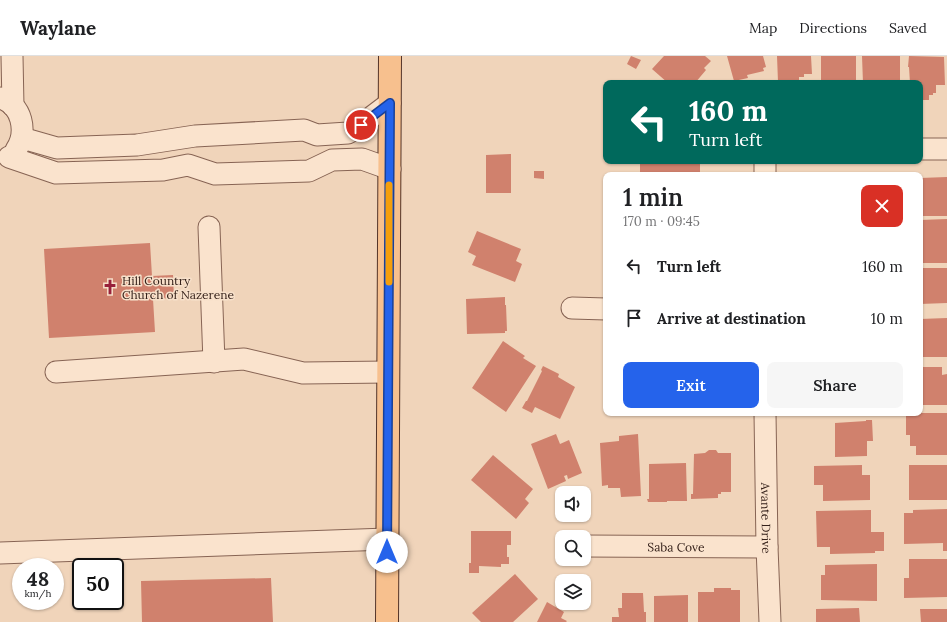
<!DOCTYPE html>
<meta charset="utf-8">
<style>
body{margin:0;font-family:Lora,serif;background:#f6f6f6;color:#202124;height:100vh;display:flex;flex-direction:column;font-size:15px;white-space:nowrap}
*{box-sizing:border-box;margin:0}
p{font-size:13px;color:#757577}
.icon{flex:none;width:22px;height:22px;fill:none;stroke:currentColor;stroke-width:2;stroke-linecap:round;stroke-linejoin:round}
.map{position:relative;flex:1;overflow:hidden}
.side{position:absolute;left:603px;top:116px;width:320px;height:244px;display:flex;flex-direction:column;background:#fff;border-radius:8px;box-shadow:0 1px 3px #0004}
.side>*{flex:none}
.guide{position:absolute;left:603px;top:24px;width:320px;height:84px;border-radius:8px;box-shadow:0 1px 3px #0004;background:#00695c;color:#fff;overflow:hidden}
.fabs{position:absolute;left:555px;top:430px;display:grid;gap:8px}
.fabs a{display:grid;place-items:center;width:36px;height:36px;border-radius:8px;background:#fff;box-shadow:0 1px 3px #0004;font-size:20px}
.speed{position:absolute;left:12px;top:502px;display:flex;gap:8px;font-size:20px;font-weight:700;text-align:center}
.speed>*{display:grid;place-content:center;width:52px;height:52px;border-radius:50%;background:#fff;box-shadow:0 1px 3px #0004;line-height:1}
.speed small{font-size:10px;font-weight:400}
.speed .limit{border:2px solid #111;border-radius:6px;background:#fff;color:#111}
.pin{position:absolute;display:grid;place-items:center;width:34px;height:34px;color:#fff;margin:-17px;border:2px solid #fff;border-radius:50%;box-shadow:0 1px 4px #0007}
.me{position:absolute;width:44px;margin:-22px;rotate:0deg;stroke-linejoin:round;filter:drop-shadow(0 0 3px #0008)}
.turn{display:flex;align-items:center;gap:14px;height:84px;padding:0 20px;font-size:18px}
.turn .icon{width:52px;height:52px;stroke-width:2.5}
.turn b{display:block;font-size:28px;line-height:34px}
.round{display:grid;place-items:center;flex:none;width:42px;height:42px;border-radius:8px;background:#f6f6f6}
.headline{display:flex;align-items:center;justify-content:space-between;height:68px;padding:0 20px}
h1{font-size:24px;font-weight:600;line-height:30px}
.primary-button{display:flex;gap:8px;margin-top:auto;padding:8px 20px}
.primary-button a{flex:1;height:46px;border-radius:8px;background:#2563eb;color:#fff;font-size:16px;font-weight:600;line-height:46px;text-align:center}
.primary-button a+a{background:#f6f6f6;color:#202124}
ul{padding:0;list-style:none}
li{display:flex;align-items:center;gap:12px;height:52px;padding:0 20px}
li div{flex:1}
li b{display:block;font-size:15px}
li em{font-style:normal}
header{display:flex;align-items:center;gap:24px;box-sizing:border-box;height:56px;padding:0 20px;background:#fff;border-bottom:1px solid #e0e0e0}
header strong{font-size:19px}
nav{display:flex;gap:22px;margin-inline-start:auto;font-size:14px}
.map>svg:first-child{display:block}
.building{fill:#d0816d}
.lines{fill:none;stroke-linecap:round;stroke-linejoin:round}
.minor-casing{stroke:#876454;stroke-width:23}
.major-casing{stroke:#543429;stroke-width:24}
.minor{stroke:#fae3cd;stroke-width:21}
.major{stroke:#f7c08e;stroke-width:22}
.route-casing{stroke:#184099;stroke-width:10}
.route{stroke:#2563eb;stroke-width:7}
.slow{stroke:#f59e0b;stroke-width:7}
.labels{text-anchor:middle;dominant-baseline:central;stroke-width:3;stroke-linejoin:round;paint-order:stroke}
.poi-label{font-size:12px;fill:#35211a;stroke:#f7e0ca;text-anchor:start}
.street-label{font-size:12px;fill:#35211a;stroke:#f7e0ca}
</style>
<header>
<strong>Waylane</strong>
<nav><a>Map</a><a>Directions</a><a>Saved</a></nav>
</header>
<div class="map">
<svg width="947" height="566" viewBox="0 0 947 566">
<rect width="100%" height="100%" fill="#f0d4ba"/>
<!-- building -->
<path class="building" d="M631 0 641 4 636 13 627 8Z
M664 0H705L711 5 704 12 706 14 695 27H668L652 13Z
M727 0H763L766 11 763 12 764 15 747 19 748 22 734 25Z
M777 0H811L812 18H804V21H799V25L778 26Z
M821 0H856V27H821Z
M862 0H900V27H863Z
M909 0 944 1 945 29H936V37H933V39H929V44H920V27H910L909 11H908Z
M511 98V137H486V99Z
M640 105H700V119H640Z
M534 115H544V123L534 122Z
M947 121V160H920V122Z
M947 163V207H920V164Z
M477 175 521 193 516 205 522 208 515 226 472 209 476 200 468 196Z
M150 187 152 220 173 219 174 242 153 243 155 276 49 282 44 193Z
M920 212H947V247L920 248Z
M505 241V249H506L507 275H505V277L467 278 466 243Z
M947 262V301H920V263Z
M503 285 525 300 523 302 536 310 506 356 472 332Z
M543 310 559 318 558 321 575 331 560 363 535 351 532 357 522 352 526 345H527L542 315 541 314Z
M920 311H942V319L947 318V349H920Z
M906 357H947V399H916V390H910V379H906Z
M866 364H872L873 385H867V400L835 401V367L866 365Z
M556 378 560 388 569 384 582 417 568 423 567 419 564 420 566 425 548 433 531 388Z
M638 378 641 440 621 441 620 432H608V429L602 430 600 387 619 385V380Z
M709 394H716L718 397H731V436H721V438H718V442L691 443V438H693L694 398 705 397Z
M493 399 533 433 525 443 529 447 516 463 471 424Z
M686 407 687 445H667V446H648L647 443H649V408Z
M862 409V419H870V444L823 445V429H814V410Z
M909 409H947V444H909Z
M947 453V495H943V487L904 488V457H913V454Z
M871 454V476H884V495H875V497L830 498V491H817L816 455Z
M471 475H511V489H507V501H509V508H501V511L479 510V517H469V507H471Z
M909 503H947V541L904 542V522H909Z
M877 508V545L821 544V519H825V509Z
M515 518 538 543 513 566H481L472 557Z
M271 522 273 566H142L141 525Z
M714 532H731V534H740V566H698V536H714Z
M622 537H643L644 556H646V566H612V561H619L618 552H622Z
M688 539V566H654V540Z
M547 546 564 556 561 562 567 565 566 566H537Z
M859 552 860 566H816V553Z
M920 553H947V566H921Z"/>
<g class="lines">
<!-- minor casing -->
<g class="minor-casing">
<g id="minor">
<path d="M12 0 13 50"/>
<path d="M0 42C22 48 28 76 16 94"/>
<path d="M22 82 57 92 137 89 195 80 304 74 317 79 348 77 361 69 390 47"/>
<path d="M920 93H947"/>
<path d="M9 101 56 117 163 114 188 109 215 118 309 115 332 104 362 103 390 113"/>
<path d="M765 119V105"/>
<path d="M209 171 214 306"/>
<path d="M572 252 606 253"/>
<path d="M56 316 244 303 303 317 388 316"/>
<path id="s1" d="M765 357 767 491 770 566"/>
<path id="s2" d="M584 490 767 491"/>
<path d="M0 497 387 483"/>
</g>
</g>
<!-- major casing -->
<g class="major-casing">
<path id="major" d="M387 566 390 0"/>
</g>
<!-- minor -->
<use href="#minor" class="minor"/>
<!-- major -->
<use href="#major" class="major"/>
</g>
<g class="lines">
<!-- route casing -->
<g class="route-casing">
<path id="route" d="M361 69 390 47 387 496"/>
</g>
<!-- route -->
<use href="#route" class="route"/>
<!-- slow -->
<path class="slow" d="M389 226V129"/>
</g>
<!-- icons -->
<defs>
<g id="church-bare" transform="scale(1.2)"><path d="M-1.2-6h2.4v3.5h3.3v2.4h-3.3V6h-2.4V-.1h-3.3v-2.4h3.3Z" fill="#98213b" stroke="#f7e0ca" stroke-width="2.5" paint-order="stroke"/></g>
</defs>
<g fill-rule="evenodd">
<use href="#church-bare" x="110" y="231"/>
</g>
<g class="labels">
<!-- poi labels -->
<g class="poi-label">
<text x="122" y="224">Hill Country<tspan x="122" dy="14">Church of Nazerene</tspan></text>
</g>
<!-- street labels -->
<g class="street-label">
<text stroke="none"><textPath href="#s1" startOffset="105">Avante Drive</textPath></text>
<text stroke="none"><textPath href="#s2" startOffset="92">Saba Cove</textPath></text>
</g>
</g>
</svg>
<div class="fabs">
<a><svg class="icon" aria-label="sound" viewBox="0 0 24 24"><path d="M4 9h4l5-4v14l-5-4H4zM17 9q2 3 0 6"/></svg></a>
<a><svg class="icon" aria-label="search" viewBox="0 0 24 24"><circle cx="10" cy="10" r="6"/><path d="M15 15l6 6"/></svg></a>
<a><svg class="icon" aria-label="layers" viewBox="0 0 24 24"><path d="M12 4l9 5-9 5-9-5zM3 14l9 5 9-5"/></svg></a>
</div>
<div class="speed"><div>48<small>km/h</small></div><div class="limit">50</div></div>
<div class="pin" style="left:361px;top:69px;background:#d93025"><svg class="icon" aria-label="arrive" viewBox="0 0 24 24"><path d="M6 21V4h12l-3 4 3 4H6"/></svg></div>
<svg class="me" style="left:387px;top:496px" viewBox="-20 -20 40 40"><circle r="19" fill="#fff"/><path d="M0-13L10 11 0 6-10 11z" fill="#2563eb"/></svg>
<div class="guide">
<div class="turn"><svg class="icon" aria-label="left" viewBox="0 0 24 24"><path d="M17 20v-9H6M10 6l-5 5 5 5"/></svg><div><b>160 m</b>Turn left</div></div>
</div>
<section class="side">
<div class="headline"><div><h1>1 min</h1><p>170 m · 09:45</p></div><a class="round" style="background:#d93025;color:#fff"><svg class="icon" aria-label="close" viewBox="0 0 24 24"><path d="M6 6l12 12M18 6L6 18"/></svg></a></div>
<ul>
<li><svg class="icon" aria-label="left" viewBox="0 0 24 24"><path d="M17 20v-9H6M10 6l-5 5 5 5"/></svg><div><b>Turn left</b></div><em>160 m</em></li>
<li><svg class="icon" aria-label="arrive" viewBox="0 0 24 24"><path d="M6 21V4h12l-3 4 3 4H6"/></svg><div><b>Arrive at destination</b></div><em>10 m</em></li>
</ul>
<div class="primary-button"><a>Exit</a><a>Share</a></div>
</section>
</div>
